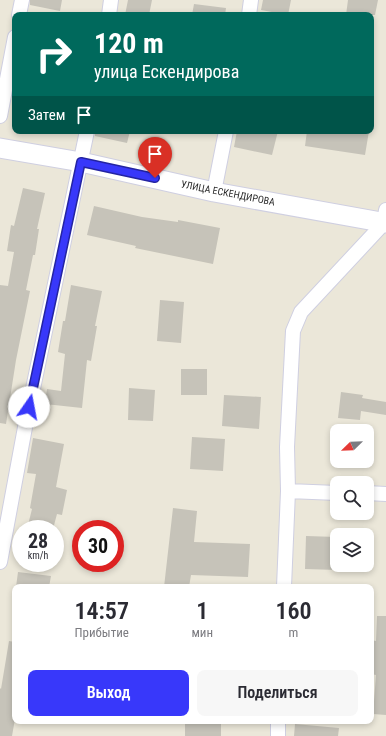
<!DOCTYPE html>
<html lang="ru">
<meta charset="utf-8">
<style>
body{margin:0;font-family:"Roboto Condensed",sans-serif;background:#f7f7f7;color:#2b2b33;height:100vh;display:flex;flex-direction:column;font-size:15px;white-space:nowrap}
*{box-sizing:border-box;margin:0}
p{font-size:13px;color:#7c7c81}
.icon{flex:none;width:22px;height:22px;fill:none;stroke:currentColor;stroke-width:2;stroke-linecap:round;stroke-linejoin:round}
.map{position:relative;flex:1;overflow:hidden}
.sheet{position:absolute;left:12px;top:584px;width:362px;height:140px;display:flex;flex-direction:column;background:#fff;border-radius:8px;box-shadow:0 2px 6px #0003}
.sheet>*{flex:none}
.top-card{position:absolute;left:12px;top:12px;width:362px;height:122px;border-radius:8px;box-shadow:0 2px 6px #0003;background:#00695c;color:#fff;overflow:hidden}
.needle{width:26px;rotate:247deg}
.controls{position:absolute;left:330px;top:424px;display:grid;gap:8px}
.controls a{display:grid;place-items:center;width:44px;height:44px;border-radius:8px;background:#fff;box-shadow:0 2px 6px #0003;font-size:20px}
.speed{position:absolute;left:12px;top:520px;display:flex;gap:8px;font-size:20px;font-weight:700;text-align:center}
.speed>*{display:grid;place-content:center;width:52px;height:52px;border-radius:50%;background:#fff;box-shadow:0 2px 6px #0003;line-height:1}
.speed small{font-size:10px;font-weight:400}
.speed .limit{border:6px solid #d22;background:#fff;color:#111}
.pin{position:absolute;display:grid;place-items:center;width:34px;height:34px;color:#fff;margin:-41px -17px;border-radius:50% 50% 50% 0;rotate:-45deg;box-shadow:0 0 4px #0007}
.pin .icon{rotate:45deg}
.me{position:absolute;width:44px;margin:-22px;rotate:12deg;stroke-linejoin:round;filter:drop-shadow(0 0 3px #0008)}
.turn{display:flex;align-items:center;gap:14px;height:84px;padding:0 16px;font-size:18px}
.turn .icon{width:52px;height:52px;stroke-width:2.5}
.turn b{display:block;font-size:28px;line-height:34px}
.then{display:flex;align-items:center;height:38px;padding:0 16px;background:#0003;gap:8px;font-size:15px}
.eta{display:flex;justify-content:space-evenly;align-items:center;height:68px;text-align:center}
.eta b{font-size:24px;font-weight:600;line-height:28px}
.cta{display:flex;gap:8px;margin-top:auto;padding:8px 16px}
.cta a{flex:1;height:46px;border-radius:8px;background:#3838fa;color:#fff;font-size:16px;font-weight:600;line-height:46px;text-align:center}
.cta a+a{background:#f7f7f7;color:#2b2b33}
.map>svg:first-child{display:block}
.building{fill:#c6c3b9}
.lines{fill:none;stroke-linecap:round;stroke-linejoin:round}
.street-casing{stroke:#cfcfe1;stroke-width:16}
.secondary-casing{stroke:#cfcfe1;stroke-width:21}
.street{stroke:#fff;stroke-width:14}
.secondary{stroke:#fff;stroke-width:19}
.route-casing{stroke:#2424a2;stroke-width:10}
.route{stroke:#3838fa;stroke-width:7}
.labels{text-anchor:middle;dominant-baseline:central;stroke-width:3;stroke-linejoin:round;paint-order:stroke}
.street-label{font-size:10px;fill:#282828;stroke:#fff}
</style>
<div class="map">
<svg width="386" height="736" viewBox="0 0 386 736">
<rect width="100%" height="100%" fill="#ebe7d9"/>
<!-- building -->
<path class="building" d="M30 0H62L60 11 30 5Z
M128 0H152L149 15H125Z
M263 0H291L288 15 261 10Z
M348 0H378L375 15H346Z
M194 4 226 8 225 15H192Z
M95 131H130L127 143 95 136Z
M237 131H278L272 155 234 147Z
M307 131H369L365 155 305 146Z
M23 188 45 193 37 229H39L35 255H33L26 290 30 291 16 360 6 424 0 423V285L8 286 14 252 7 251 11 225 14 226Z
M94 206 142 217 178 222V220L220 228 213 264 135 248 136 246 87 235Z
M71 285 102 291 95 326H97L91 361 87 360 82 408 45 404 47 389 61 391 65 354 58 352 63 321H65Z
M160 300 184 302 181 343 157 341Z
M181 369H207V395H181Z
M129 388 155 390 153 421 128 420Z
M341 392 363 395 362 398 386 402V415L361 411 360 420 338 418Z
M224 395 261 397 259 429 222 426Z
M192 437 225 439 223 471 190 469Z
M33 438 64 444 56 487 67 490 62 515 57 514 53 529H27L32 509 30 508 36 474 27 473Z
M173 508 197 511 194 542 250 544 248 577 191 575 189 587H164Z
M306 536 337 537V570L305 569Z
M18 572 51 576 49 587H16Z
M377 616H386V715L373 714 376 675 371 674V640L376 641Z
M9 641 15 642V719L12 736H0V688L1 689Z
M185 721H221V736H185Z
M295 724 339 728 338 736H294Z"/>
<g class="lines">
<!-- street casing -->
<g class="street-casing">
<path id="street" d="M19 15 22 0
M109 15 111 0
M249 15 251 0
M0 116 15 37
M214 192 226 131
M288 491 337 493
M367 493 386 494
M0 562 26 422 87 131
M284 587 288 491 287 447 293 331 301 312 384 223 386 210
M278 736V721"/>
</g>
<!-- secondary casing -->
<g class="secondary-casing">
<path id="secondary" d="M0 148 81 162 214 192 386 223"/>
</g>
<!-- street -->
<use href="#street" class="street"/>
<!-- secondary -->
<use href="#secondary" class="secondary"/>
</g>
<g class="lines">
<!-- route casing -->
<g class="route-casing">
<path id="route" d="M29 407 81 162 155 178"/>
</g>
<!-- route -->
<use href="#route" class="route"/>
</g>
<g class="labels">
<!-- street labels -->
<g class="street-label">
<text transform="translate(228 193) rotate(11)">УЛИЦА ЕСКЕНДИРОВА</text>
</g>
</g>
</svg>
<div class="controls">
<a><svg class="needle" viewBox="-14 -14 28 28"><path d="M0-13l5 13h-10z" fill="#e53935"/><path d="M0 13l5-13h-10z" fill="#7c7c81"/></svg></a>
<a><svg class="icon" aria-label="search" viewBox="0 0 24 24"><circle cx="10" cy="10" r="6"/><path d="M15 15l6 6"/></svg></a>
<a><svg class="icon" aria-label="layers" viewBox="0 0 24 24"><path d="M12 4l9 5-9 5-9-5zM3 14l9 5 9-5"/></svg></a>
</div>
<div class="speed"><div>28<small>km/h</small></div><div class="limit">30</div></div>
<div class="pin" style="left:155px;top:178px;background:#d93025"><svg class="icon" aria-label="arrive" viewBox="0 0 24 24"><path d="M6 21V4h12l-3 4 3 4H6"/></svg></div>
<svg class="me" style="left:29px;top:407px" viewBox="-20 -20 40 40"><circle r="19" fill="#fff"/><path d="M0-13L10 11 0 6-10 11z" fill="#3838fa"/></svg>
<div class="top-card">
<div class="turn"><svg class="icon" aria-label="right" viewBox="0 0 24 24"><path d="M7 20v-9h11M14 6l5 5-5 5"/></svg><div><b>120 m</b>улица Ескендирова</div></div>
<div class="then">Затем<svg class="icon" aria-label="arrive" viewBox="0 0 24 24"><path d="M6 21V4h12l-3 4 3 4H6"/></svg></div>
</div>
<section class="sheet">
<div class="eta">
<div><b>14:57</b><p>Прибытие</p></div>
<div><b>1</b><p>мин</p></div>
<div><b>160</b><p>m</p></div>
</div>
<div class="cta"><a>Выход</a><a>Поделиться</a></div>
</section>
</div>
